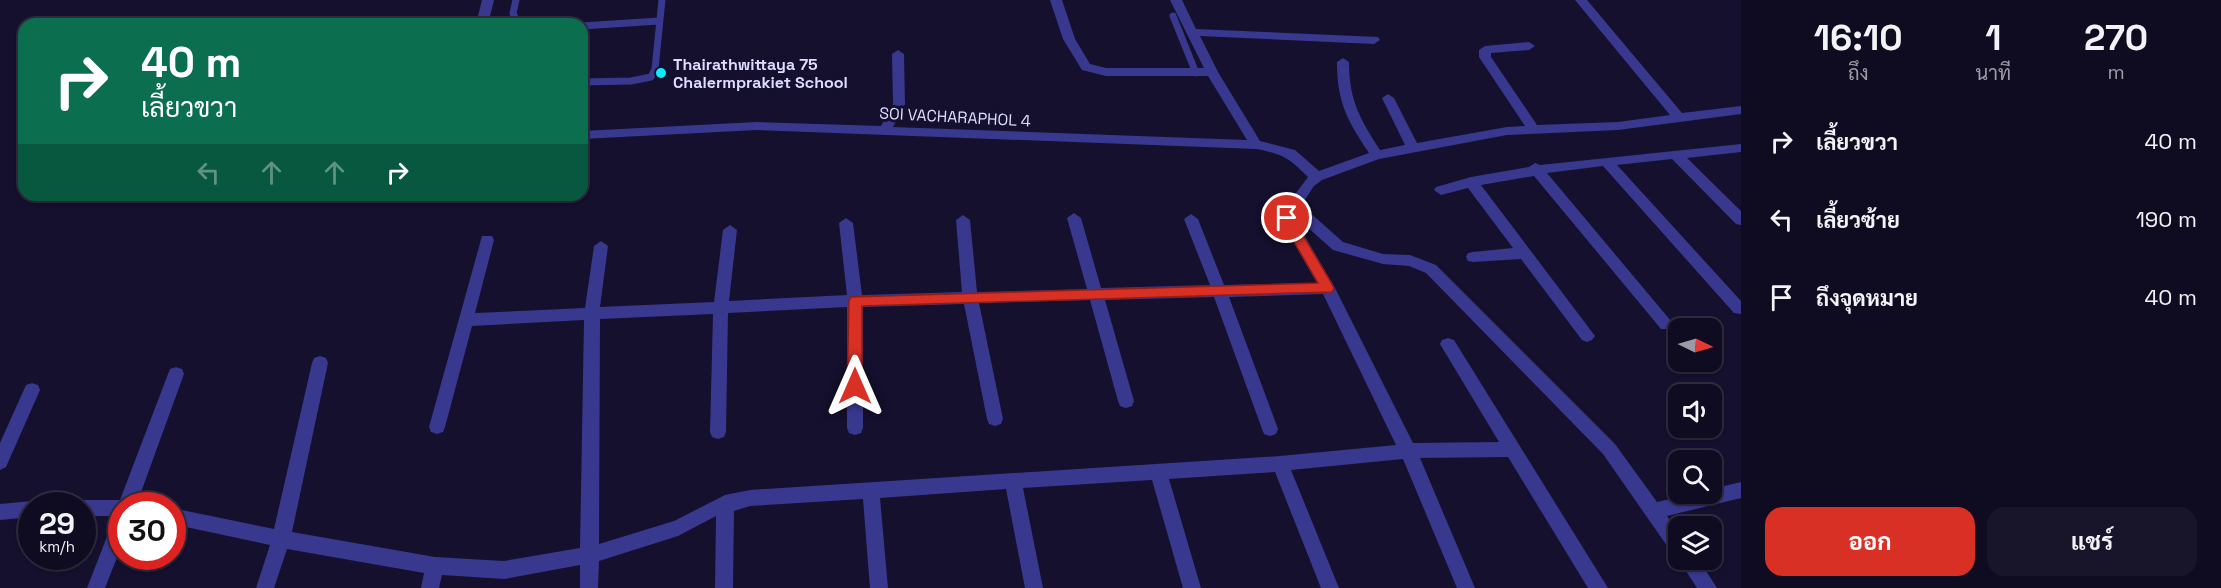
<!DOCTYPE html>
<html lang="th">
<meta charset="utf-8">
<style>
body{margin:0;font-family:"Space Grotesk",Sarabun,sans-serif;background:#18152a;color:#f1f3f6;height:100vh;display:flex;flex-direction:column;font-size:22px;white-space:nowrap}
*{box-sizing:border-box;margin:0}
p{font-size:20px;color:#9b9ba5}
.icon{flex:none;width:33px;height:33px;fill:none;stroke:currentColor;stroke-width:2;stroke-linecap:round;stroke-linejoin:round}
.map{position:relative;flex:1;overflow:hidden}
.sheet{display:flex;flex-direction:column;background:#0f0c22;width:480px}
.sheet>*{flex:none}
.hud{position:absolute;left:18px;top:18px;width:570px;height:183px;border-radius:18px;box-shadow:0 2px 4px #0004,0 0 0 2px #2f2c40;background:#0b6e4f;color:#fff;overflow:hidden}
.needle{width:39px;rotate:95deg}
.buttons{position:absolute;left:1668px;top:318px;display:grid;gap:12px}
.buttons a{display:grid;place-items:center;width:54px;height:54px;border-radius:12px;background:#0f0c22;box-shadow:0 2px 4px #0004,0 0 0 2px #2f2c40;font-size:30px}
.speed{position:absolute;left:18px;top:492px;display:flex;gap:12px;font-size:30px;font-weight:700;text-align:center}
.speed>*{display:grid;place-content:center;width:78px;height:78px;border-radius:50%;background:#0f0c22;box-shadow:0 2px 4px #0004,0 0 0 2px #2f2c40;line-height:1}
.speed small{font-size:15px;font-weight:400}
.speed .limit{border:9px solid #d22;background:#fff;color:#111}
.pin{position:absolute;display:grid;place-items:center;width:51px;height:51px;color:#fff;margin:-26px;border:3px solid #fff;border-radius:50%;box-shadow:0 2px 6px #0007}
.me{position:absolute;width:66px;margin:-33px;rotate:0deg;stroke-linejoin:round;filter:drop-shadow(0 0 4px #0008)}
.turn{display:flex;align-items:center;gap:21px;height:126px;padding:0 24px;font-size:27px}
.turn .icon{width:78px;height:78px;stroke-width:2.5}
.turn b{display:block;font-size:42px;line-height:51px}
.lanes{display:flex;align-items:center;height:57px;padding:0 24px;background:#0003;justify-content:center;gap:30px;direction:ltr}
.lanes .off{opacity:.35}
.eta{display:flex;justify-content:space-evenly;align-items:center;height:102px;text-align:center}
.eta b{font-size:36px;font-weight:700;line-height:42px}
.cta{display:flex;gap:12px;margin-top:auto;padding:12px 24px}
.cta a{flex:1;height:69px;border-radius:18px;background:#d93025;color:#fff;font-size:24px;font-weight:700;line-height:69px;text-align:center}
.cta a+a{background:#18152a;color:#f1f3f6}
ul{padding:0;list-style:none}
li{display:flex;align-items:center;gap:18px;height:78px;padding:0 24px}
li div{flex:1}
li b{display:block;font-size:22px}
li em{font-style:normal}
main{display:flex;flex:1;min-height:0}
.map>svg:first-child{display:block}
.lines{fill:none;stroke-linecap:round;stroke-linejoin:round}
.service{stroke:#38388f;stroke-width:7}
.minor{fill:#38388f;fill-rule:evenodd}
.route{fill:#d93025;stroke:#8d1f18;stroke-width:1.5}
.poi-dot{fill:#08eeff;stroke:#14102d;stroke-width:2}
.labels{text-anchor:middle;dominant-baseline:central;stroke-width:6;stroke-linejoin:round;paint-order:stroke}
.poi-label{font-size:16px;font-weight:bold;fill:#dedcff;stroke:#14102d;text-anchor:start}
.street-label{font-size:16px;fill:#dedcff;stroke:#14102d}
</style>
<main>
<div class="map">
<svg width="1741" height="588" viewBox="0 0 1741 588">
<rect width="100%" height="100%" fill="#14102d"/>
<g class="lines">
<!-- service -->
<path class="service" d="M516 0 513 13 518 24
M1173 16 1196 73
M582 26 659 21
M582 82 631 81 651 77 655 69 662 0"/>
<!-- minor -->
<path class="minor" d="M482 0H494L488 24H476Z
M1050 0H1062L1075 39 1090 64 1106 68H1204L1170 0H1182L1196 29 1378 37 1380 40 1374 44 1200 36 1218 72 1260 141 1295 150 1319 171 1369 153C1347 120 1337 102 1337 62L1343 58 1349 62C1349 100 1360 119 1380 150L1405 145 1382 98 1388 94 1394 98 1417 143 1507 127 1525 126 1479 57V50L1485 46 1529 42 1535 46 1529 50 1491 53V57L1537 125 1618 122 1670 115 1575 0H1587L1682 113 1741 106V114L1618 130 1507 135 1379 159 1322 180 1314 186 1304 201 1308 211 1343 242 1383 254 1410 255 1436 265 1615 444 1657 502 1692 494H1712V489L1741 482V498L1667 516 1678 533V555L1672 553 1603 454 1426 273 1409 266 1383 264 1333 250 1297 218 1290 201 1308 177C1289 158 1283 154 1256 149L757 130 582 139V131L757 122 881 126 893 104 892 54 898 50 904 54 905 104 893 127 1247 140 1208 76H1106L1082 70 1063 39Z
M1741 144V152L1687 158 1741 211V225L1736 224 1672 159 1617 165 1741 301V314L1734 313 1603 166 1547 173 1671 321 1674 325 1671 329H1661L1534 176 1481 185 1592 332 1595 336 1592 340 1587 342 1582 340 1521 259 1473 262 1468 261 1466 257 1468 253 1473 252 1513 248 1468 188 1441 195 1434 190 1436 187 1471 177 1529 167 1535 163 1540 165Z
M1074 213 1081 218 1101 288 1210 285 1184 219 1191 214 1198 219 1224 285 1317 283 1280 218 1287 213 1292 214 1335 288 1413 443 1499 442 1440 344 1442 340 1448 338 1454 340 1608 588H1588L1508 457 1420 458 1475 588H1457L1403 459 1291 470 1339 588H1321L1275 472 1169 479 1201 588H1183L1152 480 1023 488 1043 588H1025L1006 489 880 498 888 588H870L863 499 750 506 734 511 733 588H715L716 516 678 536 599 561 598 588H580V565L504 579 442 575 439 588H421L424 573 287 549 274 588H256L270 545 172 524V508L274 529 312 363 314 358 320 356 326 358 328 363 292 532 435 557 504 561 580 548 584 320 472 326 445 427 443 432 437 434 431 432 429 427 482 236H492L494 240 475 313 585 308 594 246 601 241 608 246 600 307 714 302 723 230 730 225 737 230 729 301 847 295 839 223 846 218 853 223 862 295 962 292 956 220 963 215 970 220 977 292 1087 289 1067 218ZM1323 294 1396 445 1280 456 750 490 725 495 674 521 599 544 600 319 713 314 710 432 712 437 718 439 724 437 726 432 728 313 847 307V428L849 433 855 435 861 433 863 428V307L964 304 987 419 989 424 995 426 1001 424 1003 419 979 303 1090 300 1118 401 1120 406 1126 408 1132 406 1134 401 1105 300 1214 297 1262 429 1264 434 1270 436 1276 434 1278 429 1229 297Z
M176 367 182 369 184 374 136 506H122V545L105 588H87L115 516H82V506H74L82 500H120L168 374 170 369Z
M32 383 38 385 40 390 6 467 0 470V443L26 385Z
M32 501 39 506H32V517L0 520V504Z
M1679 560H1699L1717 588H1697Z"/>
</g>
<!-- route -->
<path class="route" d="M1287 213 1291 215 1332 284 1334 288 1332 292 862 306V386L860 390 855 392 850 390 847 386 849 301 851 297 1318 283 1280 218Z"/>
<!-- markers -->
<circle class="poi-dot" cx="661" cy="73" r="6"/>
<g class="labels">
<!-- poi labels -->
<g class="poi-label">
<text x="673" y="64">Thairathwittaya 75<tspan x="673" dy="18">Chalermprakiet School</tspan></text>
</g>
<!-- street labels -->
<g class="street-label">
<text transform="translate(955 117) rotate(3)">SOI VACHARAPHOL 4</text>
</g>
</g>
</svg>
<div class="buttons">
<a><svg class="needle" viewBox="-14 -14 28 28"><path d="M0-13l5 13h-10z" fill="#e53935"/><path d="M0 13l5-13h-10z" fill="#9b9ba5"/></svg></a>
<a><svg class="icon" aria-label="sound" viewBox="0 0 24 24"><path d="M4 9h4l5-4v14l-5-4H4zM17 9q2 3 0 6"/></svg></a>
<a><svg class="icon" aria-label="search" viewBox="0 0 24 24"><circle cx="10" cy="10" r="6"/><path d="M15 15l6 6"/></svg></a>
<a><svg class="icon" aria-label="layers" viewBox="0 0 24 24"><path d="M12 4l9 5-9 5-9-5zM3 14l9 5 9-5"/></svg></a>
</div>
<div class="speed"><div>29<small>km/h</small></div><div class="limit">30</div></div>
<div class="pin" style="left:1287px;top:218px;background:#d93025"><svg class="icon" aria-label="arrive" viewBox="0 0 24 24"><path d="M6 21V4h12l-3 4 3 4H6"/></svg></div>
<svg class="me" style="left:855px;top:386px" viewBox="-20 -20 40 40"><path d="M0-17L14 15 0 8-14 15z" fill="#d93025" stroke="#fff" stroke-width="4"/></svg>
<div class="hud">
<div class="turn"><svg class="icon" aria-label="right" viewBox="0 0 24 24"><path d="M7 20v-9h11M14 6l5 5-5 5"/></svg><div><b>40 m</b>เลี้ยวขวา</div></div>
<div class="lanes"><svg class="icon off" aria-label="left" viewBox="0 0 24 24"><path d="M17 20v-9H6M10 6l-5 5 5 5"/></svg><svg class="icon off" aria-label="ahead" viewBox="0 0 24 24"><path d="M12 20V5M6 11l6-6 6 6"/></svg><svg class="icon off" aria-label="ahead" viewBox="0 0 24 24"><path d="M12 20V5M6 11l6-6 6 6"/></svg><svg class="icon" aria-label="right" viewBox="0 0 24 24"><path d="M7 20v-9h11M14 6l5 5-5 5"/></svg></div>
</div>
</div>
<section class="sheet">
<div class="eta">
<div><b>16:10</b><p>ถึง</p></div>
<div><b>1</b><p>นาที</p></div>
<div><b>270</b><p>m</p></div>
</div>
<ul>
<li><svg class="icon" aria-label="right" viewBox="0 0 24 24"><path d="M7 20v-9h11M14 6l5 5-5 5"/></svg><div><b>เลี้ยวขวา</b></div><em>40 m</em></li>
<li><svg class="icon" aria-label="left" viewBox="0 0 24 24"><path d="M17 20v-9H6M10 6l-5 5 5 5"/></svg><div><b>เลี้ยวซ้าย</b></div><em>190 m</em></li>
<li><svg class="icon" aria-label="arrive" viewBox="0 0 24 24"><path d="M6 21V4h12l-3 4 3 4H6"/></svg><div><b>ถึงจุดหมาย</b></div><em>40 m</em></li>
</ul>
<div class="cta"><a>ออก</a><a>แชร์</a></div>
</section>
</main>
